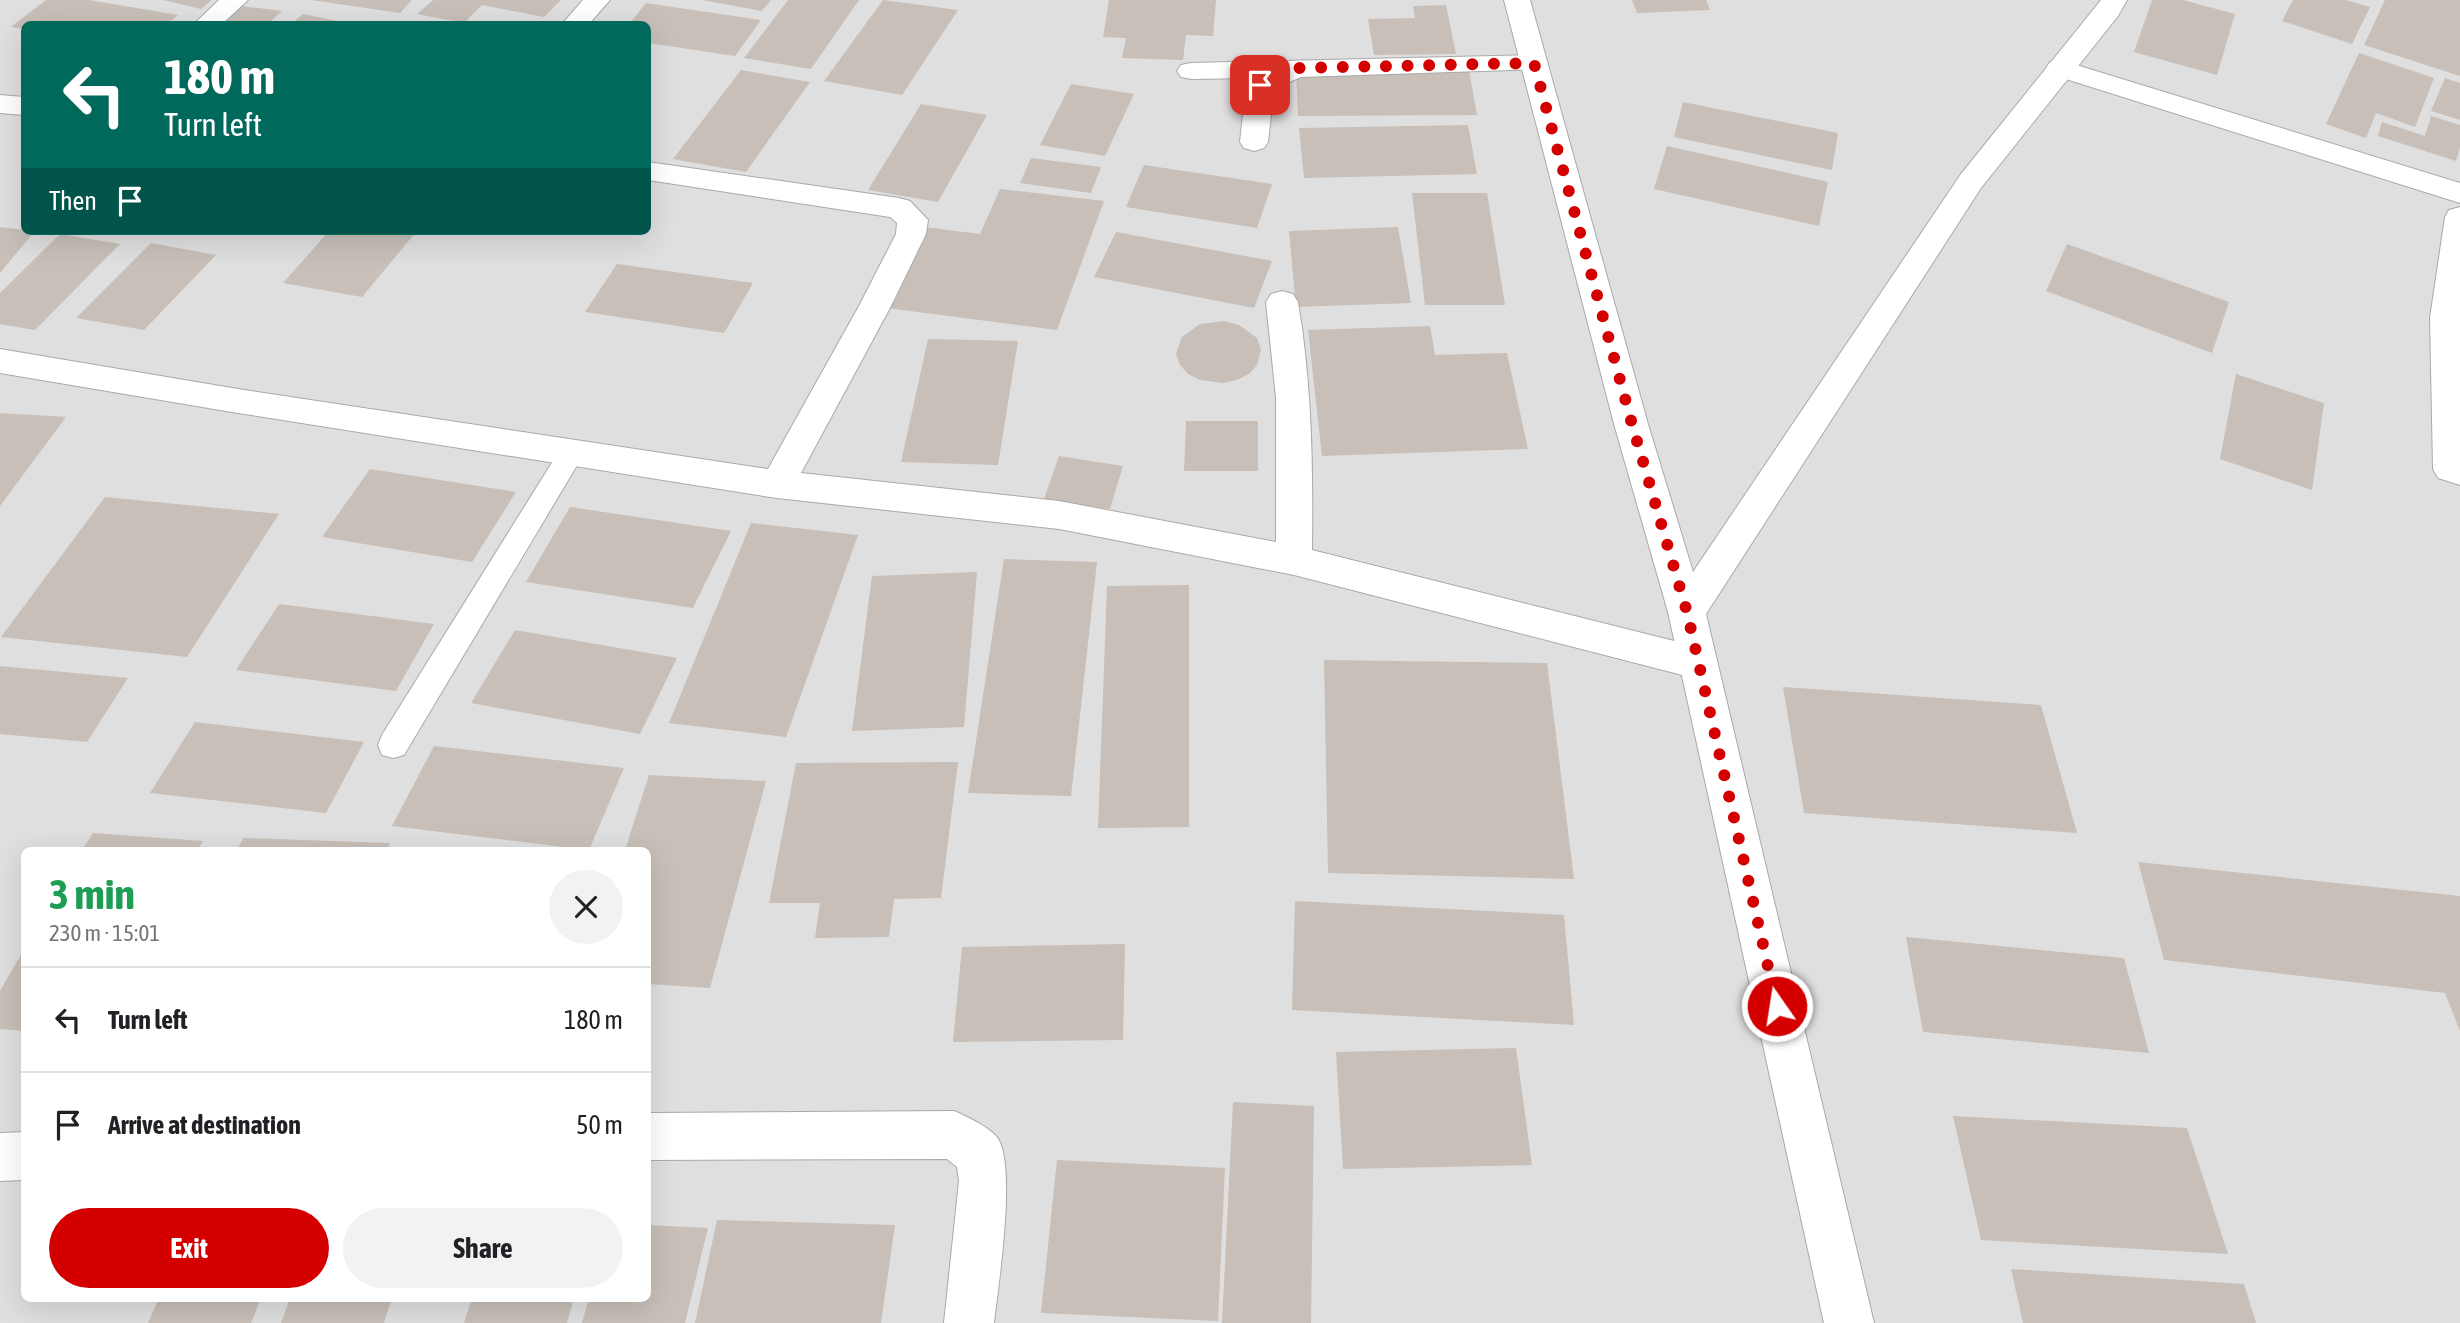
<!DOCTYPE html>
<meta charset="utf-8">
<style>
body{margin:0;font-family:"Asap Condensed",sans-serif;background:#f2f2f2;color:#202124;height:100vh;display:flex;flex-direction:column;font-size:26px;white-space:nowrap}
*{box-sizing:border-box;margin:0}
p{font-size:23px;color:#757577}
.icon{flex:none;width:38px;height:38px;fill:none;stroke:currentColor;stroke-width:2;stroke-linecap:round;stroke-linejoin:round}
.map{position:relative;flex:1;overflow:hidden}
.drawer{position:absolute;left:21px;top:847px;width:630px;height:455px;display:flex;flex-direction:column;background:#fff;border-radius:10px;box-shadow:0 7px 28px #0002}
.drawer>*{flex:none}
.hud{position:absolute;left:21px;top:21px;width:630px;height:214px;border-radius:10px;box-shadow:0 7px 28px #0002;background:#00695c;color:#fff;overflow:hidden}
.pin{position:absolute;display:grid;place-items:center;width:60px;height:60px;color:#fff;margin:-30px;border-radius:14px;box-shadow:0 4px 10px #0006}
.me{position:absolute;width:77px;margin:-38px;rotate:347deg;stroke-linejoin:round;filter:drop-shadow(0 0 5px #0008)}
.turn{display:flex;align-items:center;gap:24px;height:147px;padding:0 28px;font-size:32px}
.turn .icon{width:91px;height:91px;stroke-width:2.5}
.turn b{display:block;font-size:49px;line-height:60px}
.then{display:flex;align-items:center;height:66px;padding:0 28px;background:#0003;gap:14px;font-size:26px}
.round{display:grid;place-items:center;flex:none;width:74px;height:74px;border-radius:37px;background:#f2f2f2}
.overview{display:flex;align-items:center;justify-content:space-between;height:119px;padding:0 28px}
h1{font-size:42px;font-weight:700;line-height:52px;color:#1e9e55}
.action{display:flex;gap:14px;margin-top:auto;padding:14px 28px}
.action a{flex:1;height:80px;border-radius:42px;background:#d40000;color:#fff;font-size:28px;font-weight:700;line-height:80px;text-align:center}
.action a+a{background:#f2f2f2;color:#202124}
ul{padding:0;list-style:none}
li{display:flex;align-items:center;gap:21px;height:105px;padding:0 28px;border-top:2px solid #e0e0e0}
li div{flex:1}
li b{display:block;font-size:26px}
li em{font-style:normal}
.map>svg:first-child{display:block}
.residential{fill:#e0dfdf;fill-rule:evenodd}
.building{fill:#c7bfb8}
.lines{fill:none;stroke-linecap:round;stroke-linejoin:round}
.service-casing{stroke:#a9a9a9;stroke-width:2}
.minor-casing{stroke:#a9a9a9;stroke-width:2}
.tertiary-casing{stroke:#a9a9a9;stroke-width:2}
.service{fill:#fff;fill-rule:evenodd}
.minor{fill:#fff;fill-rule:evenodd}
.tertiary{fill:#fff;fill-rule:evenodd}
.route{stroke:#d40000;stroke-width:12;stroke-dasharray:0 21.6}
</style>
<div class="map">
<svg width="2460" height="1323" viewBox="0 0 2460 1323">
<rect width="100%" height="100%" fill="#f2efe9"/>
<!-- residential -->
<path class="residential" d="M0 0H2460V1323H0ZM24 24H648V231H24ZM24 850H648V1298H24Z"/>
<!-- building -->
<path class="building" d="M46 0H89L178 15 167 24H24V29L11 27Z
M163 0H212L201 9Z
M311 0H412L400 13Z
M433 0H561L544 17 482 5 464 23 417 14Z
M702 0H771L762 11Z
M788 0H859L811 69 744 58Z
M883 0 958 10 902 95 824 81Z
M1109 0H1216L1213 36 1186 35 1183 60 1122 58 1126 38 1103 37Z
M1632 0H1706L1710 10 1637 13Z
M2152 0H2183L2235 14 2217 75 2134 52Z
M2293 0H2346L2370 7 2352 44 2282 21Z
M2385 0H2460V76L2364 45Z
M646 3 761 20 735 56 648 43V24H629Z
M1446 5 1456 54 1374 55 1368 19 1415 18 1413 6Z
M242 6 282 11 268 24H221Z
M303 14 347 23V24H291Z
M2359 53 2434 78 2415 127 2376 113 2366 138 2326 124Z
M741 70 810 82 746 172 673 159Z
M1469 70 1477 115 1298 116 1296 71Z
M2445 78 2460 83V120L2431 111Z
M1071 84 1134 94 1105 156 1040 145Z
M1683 102 1838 133 1832 170 1674 137Z
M921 104 987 115 938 202 868 190Z
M2431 116 2460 125V147L2456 161 2378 136 2382 122 2425 136Z
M1468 125 1477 174 1304 178 1299 128Z
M1667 146 1828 182 1819 226 1654 189Z
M1031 158 1101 167 1091 193 1020 183Z
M1144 165 1272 184 1257 228 1126 207Z
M1000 189 1104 201 1057 330 887 308 924 227 980 234Z
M1412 193H1487L1505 305H1425Z
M0 227 35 231 0 273Z
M1398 227 1411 303 1296 307 1289 231Z
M329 231H410L416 232 362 297 283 283Z
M1116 232 1272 261 1254 308 1094 277Z
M60 234 120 244 35 330 0 324V293Z
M151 243 216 255 144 330 76 318Z
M2067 244 2229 302 2212 353 2046 291Z
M617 264 753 283 724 333 585 312Z
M1224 321 1239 325 1257 338 1261 350 1257 365 1249 374 1237 380 1222 383 1200 380 1188 374 1180 365 1176 354 1182 337 1200 324Z
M1430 326 1435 355 1507 353 1528 449 1322 456 1308 330Z
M928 339 1018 341 998 465 901 462Z
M2236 374 2324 403 2312 490 2220 459Z
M0 413 66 417 0 506Z
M1186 421H1258V471H1184Z
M1059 456 1123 466 1110 509 1044 499Z
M370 469 516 492 472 562 322 537Z
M105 497 279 514 187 657 1 637Z
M570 507 731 531 693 608 526 582Z
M751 523 858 535 786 737 669 723Z
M1004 559 1097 562 1071 796 968 793Z
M977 572 964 727 852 731 872 576Z
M1189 585V827L1098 828 1107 586Z
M279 604 434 624 396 691 236 670Z
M515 630 677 658 640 734 471 703Z
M1324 660 1547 663 1574 879 1328 873Z
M0 666 128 678 87 742 0 734Z
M1783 687 2041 705 2077 833 1804 813Z
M195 722 364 742 326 813 150 793Z
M434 746 624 768 589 850 392 826Z
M958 762 941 898 894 899 889 937 815 938 820 903H769L796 763Z
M649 775 766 781 710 988 648 984V850H625Z
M93 833 203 841 198 850H82Z
M243 838 390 843 387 850H237Z
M2138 862 2460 896V1031L2445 993 2164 960Z
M1295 901 1564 915 1574 1025 1292 1010Z
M1906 937 2124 958 2149 1053 1923 1032Z
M1125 944 1123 1040 953 1042 962 947Z
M24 949V1031L0 1029V991Z
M1516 1048 1532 1165 1343 1169 1336 1052Z
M1233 1102 1314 1106 1311 1323H1222Z
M1953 1116 2187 1128 2228 1254 1981 1240Z
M1057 1160 1225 1168 1218 1321 1041 1313Z
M717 1220 895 1225 881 1323H695Z
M648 1225 708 1228 685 1323H582L589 1298H648Z
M2011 1269 2244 1284 2256 1323H2023Z
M159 1298H261L251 1323H148Z
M290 1298H392L384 1323H281Z
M472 1298H574L567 1323H464Z"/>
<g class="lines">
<!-- service casing -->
<g class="service-casing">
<path id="service" d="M572 442 581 445 585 452 404 755 393 758 382 755 378 745 382 735 563 445Z"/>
</g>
<!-- minor casing -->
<g class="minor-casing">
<path id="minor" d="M219 0H248L222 24H194Z
M583 0H610L589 24H562Z
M1534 55 1544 57 1548 63 1544 69 1301 77 1274 89 1268 142 1264 148 1254 151 1244 148 1240 142 1246 85 1253 78 1191 79 1181 77 1177 71 1181 65 1191 63Z
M2060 60 2460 183V203L2050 74 2046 68 2050 62Z
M0 95 24 97V115L0 113Z
M648 162 899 198 910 201 928 220 926 234 891 306 801 473 1059 501 1276 542V398L1266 302 1271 294 1282 291 1293 294 1298 302C1312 384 1313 467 1312 550L1698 647 1712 652 1717 663 1712 674 1698 679 1294 575 1059 529 777 498 238 413 0 373V349L238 389 768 469 859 306 896 234 897 223 890 217 648 180Z
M2460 207V485L2438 478 2433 469 2430 318 2445 217 2449 210Z
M954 1111C968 1117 985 1125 996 1136 1018 1160 998 1287 994 1323H944L959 1181 957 1167 947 1159 648 1160V1113Z
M24 1132V1180L0 1181V1133Z"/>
</g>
<!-- tertiary casing -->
<g class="tertiary-casing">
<path id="tertiary" d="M1504 0H1530L1648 424 1693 572 1961 174 2101 0H2127L2118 16 1981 188 1706 614 1874 1323H1824L1668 612 1614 424Z"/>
</g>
<!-- service -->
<use href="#service" class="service"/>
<!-- minor -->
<use href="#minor" class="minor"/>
<!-- tertiary -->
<use href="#tertiary" class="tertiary"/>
</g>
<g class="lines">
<!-- route -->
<path class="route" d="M1260 85 1298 68 1534 63 1632 424 1687 612 1777 1006"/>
</g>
</svg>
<div class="pin" style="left:1260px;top:85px;background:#d93025"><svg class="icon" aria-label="arrive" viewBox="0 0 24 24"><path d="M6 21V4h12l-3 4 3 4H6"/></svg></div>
<svg class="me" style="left:1777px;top:1006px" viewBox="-20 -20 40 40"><circle r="17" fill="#d40000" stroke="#fff" stroke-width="3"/><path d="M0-11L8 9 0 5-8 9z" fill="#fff"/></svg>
<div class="hud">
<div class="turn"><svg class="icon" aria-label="left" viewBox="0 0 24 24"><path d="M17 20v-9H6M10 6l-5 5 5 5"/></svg><div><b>180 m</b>Turn left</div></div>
<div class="then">Then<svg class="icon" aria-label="arrive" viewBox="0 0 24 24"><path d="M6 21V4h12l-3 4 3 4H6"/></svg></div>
</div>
<section class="drawer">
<div class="overview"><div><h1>3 min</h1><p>230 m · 15:01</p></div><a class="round"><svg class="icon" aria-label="close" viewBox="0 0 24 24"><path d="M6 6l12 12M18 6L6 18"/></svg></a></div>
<ul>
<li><svg class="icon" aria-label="left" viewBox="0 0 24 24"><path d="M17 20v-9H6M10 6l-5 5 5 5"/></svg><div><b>Turn left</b></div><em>180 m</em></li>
<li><svg class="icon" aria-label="arrive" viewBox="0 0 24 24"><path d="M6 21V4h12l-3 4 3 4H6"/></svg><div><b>Arrive at destination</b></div><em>50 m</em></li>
</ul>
<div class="action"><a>Exit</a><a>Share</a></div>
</section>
</div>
